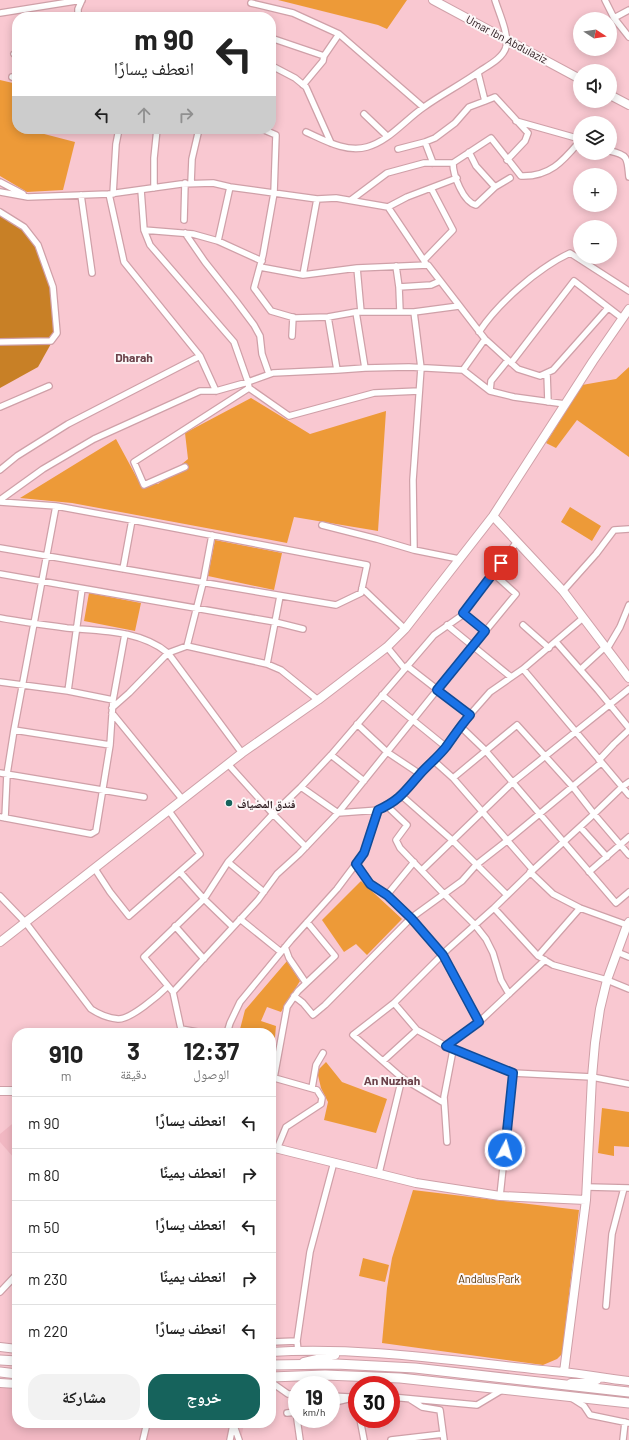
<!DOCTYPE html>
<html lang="ar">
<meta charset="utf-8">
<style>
body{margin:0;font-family:Barlow,"Noto Naskh Arabic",sans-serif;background:#f2f2f2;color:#222;direction:rtl;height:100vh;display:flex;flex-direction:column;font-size:15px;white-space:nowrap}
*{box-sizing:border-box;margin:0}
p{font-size:13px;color:#767676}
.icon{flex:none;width:22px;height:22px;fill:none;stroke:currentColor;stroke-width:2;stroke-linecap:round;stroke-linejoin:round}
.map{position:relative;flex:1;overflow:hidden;direction:ltr}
.panel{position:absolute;left:12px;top:1028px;width:264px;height:400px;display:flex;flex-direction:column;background:#fff;border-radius:16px;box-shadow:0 2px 10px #0003;direction:rtl}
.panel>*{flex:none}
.top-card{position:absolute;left:12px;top:12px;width:264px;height:122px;border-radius:16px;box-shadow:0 2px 10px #0003;direction:rtl;background:#fff;color:#222;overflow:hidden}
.needle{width:26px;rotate:102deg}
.buttons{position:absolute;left:573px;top:12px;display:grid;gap:8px}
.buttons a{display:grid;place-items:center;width:44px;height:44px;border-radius:50%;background:#fff;box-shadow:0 2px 10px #0003;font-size:20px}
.speed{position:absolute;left:288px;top:1376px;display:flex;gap:8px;font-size:20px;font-weight:700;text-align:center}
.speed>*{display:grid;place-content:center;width:52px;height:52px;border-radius:50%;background:#fff;box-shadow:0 2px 10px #0003;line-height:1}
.speed small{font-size:10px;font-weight:400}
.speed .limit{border:6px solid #d22;background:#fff;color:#111}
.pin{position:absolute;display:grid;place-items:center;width:34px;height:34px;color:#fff;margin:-17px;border-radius:8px;box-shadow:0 2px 6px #0006}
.me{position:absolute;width:44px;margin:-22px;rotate:6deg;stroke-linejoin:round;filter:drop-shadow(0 0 3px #0008)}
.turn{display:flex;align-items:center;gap:14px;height:84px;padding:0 16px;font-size:18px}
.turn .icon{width:52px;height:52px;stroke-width:2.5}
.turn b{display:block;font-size:28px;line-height:34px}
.lanes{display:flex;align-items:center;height:38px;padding:0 16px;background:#0003;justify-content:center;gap:20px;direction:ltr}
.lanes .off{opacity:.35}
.eta{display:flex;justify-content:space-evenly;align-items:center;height:68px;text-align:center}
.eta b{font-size:24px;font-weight:700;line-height:28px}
.button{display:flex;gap:8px;margin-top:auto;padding:8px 16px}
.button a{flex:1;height:46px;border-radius:16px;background:#16635c;color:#fff;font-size:16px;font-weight:700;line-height:46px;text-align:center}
.button a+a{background:#f2f2f2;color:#222}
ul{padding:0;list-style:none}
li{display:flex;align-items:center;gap:12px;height:52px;padding:0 16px;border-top:1px solid #e0e0e0}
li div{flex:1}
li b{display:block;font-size:15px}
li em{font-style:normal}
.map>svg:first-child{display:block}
.built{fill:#f2b8c3}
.green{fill:#ed9a38}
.forest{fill:#c88026}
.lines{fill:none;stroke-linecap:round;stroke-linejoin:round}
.street-casing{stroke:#cfa0a8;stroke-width:8}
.secondary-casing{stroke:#cfa0a8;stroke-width:10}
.primary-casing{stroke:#cfa0a8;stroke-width:11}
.street{stroke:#fff;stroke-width:5.5}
.secondary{stroke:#fff;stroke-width:8}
.primary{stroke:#fff;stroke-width:9}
.route-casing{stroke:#114b97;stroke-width:10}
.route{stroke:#1a73e8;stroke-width:7}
.poi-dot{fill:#16635c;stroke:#fcf6f7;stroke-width:1.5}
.labels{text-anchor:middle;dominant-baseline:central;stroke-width:4;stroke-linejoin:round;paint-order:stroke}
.street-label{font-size:11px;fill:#261519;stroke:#fcf6f7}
.poi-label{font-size:11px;font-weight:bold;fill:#261519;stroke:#fcf6f7;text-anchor:start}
.park-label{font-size:11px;fill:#5a3504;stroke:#fcf6f7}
.neighbourhood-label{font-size:12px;font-weight:bold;fill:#6b424a;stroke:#fcf6f7}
</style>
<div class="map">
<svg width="629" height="1440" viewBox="0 0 629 1440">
<rect width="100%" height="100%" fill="#f9c8d1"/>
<!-- built -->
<path class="built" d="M17 1120V1157L15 1159 0 1142V1134Z
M0 1386 17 1387V1423H244L241 1440H0Z"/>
<!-- green -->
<path class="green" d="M278 0H407L387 29 378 25Z
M0 80 17 84V129H25L75 142 63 190 27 192 0 176Z
M629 367V457L577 420 556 448 546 443 582 385 616 379Z
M251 398 310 434 386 411 378 531 294 517 287 543 72 503 20 498 116 439 137 478 158 484 188 459 185 433Z
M570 507 601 526 592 541 561 522Z
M215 540 282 553 274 590 208 576Z
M89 593 141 603 135 631 84 621Z
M361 881 402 919 367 955 356 944 344 952 322 920Z
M287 961 300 981 281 1012 267 1007 261 1021 276 1026 272 1070H271V1033H239L245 1010Z
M326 1062 342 1082 387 1099 376 1133 324 1120 328 1102 321 1088 317 1071Z
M602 1108 629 1112V1147L614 1146V1156L598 1153Z
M413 1190 579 1210 562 1354 557 1359 543 1365 382 1343 387 1288 392 1258Z
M363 1258 389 1265 385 1282 359 1276Z"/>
<!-- forest -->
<path class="forest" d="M0 212 24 227 38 245 53 287 57 333 38 367 0 388Z"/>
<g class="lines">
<!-- street casing -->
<g class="street-casing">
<path id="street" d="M605 0 614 18 629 37
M251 3 293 13 339 34 423 107
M0 13 82 0
M78 17V9L82 0
M614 18 629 10
M271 38 324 56
M14 54 17 53
M271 67H274L295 78 306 87 331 143
M478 73 485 101 495 97 528 133 525 141 507 160
M12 77 17 78
M303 85 323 61 324 56 339 34
M364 114 387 136
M516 121 580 139
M262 129 276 135 274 193 263 255 254 288 271 311 295 318 328 317 356 312H414L459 306
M306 132C324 140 346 153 367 147 389 141 405 120 424 107 442 94 462 84 480 71 489 65 503 58 506 47 509 34 499 13 495 0
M425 142 433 163
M398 149 425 142 435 138 455 123 469 107 485 101
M610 151C629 155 627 159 629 177
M469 152 476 166 495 187
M453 163C453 175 463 202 476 205L495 187 510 178
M0 182 23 194
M191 183 192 159 199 129
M154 188V158L157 129
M141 190 144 230 150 245 234 342 248 382 249 388 289 416 374 393 419 391
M0 192 28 197 109 194 181 184 213 183 230 187 317 199 336 198 388 207 407 197 457 178
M109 194 124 262 200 356 216 391
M113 194 116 144 119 129
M81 195 92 273
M351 200 387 173 424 163H453L491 138 521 176C550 177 563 161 580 141
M388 207 425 262
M0 212 24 227 38 245 53 287 57 333 51 341 0 342
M184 220 185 183
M144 230 193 234 218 241 262 261
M185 233 205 262 236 301 254 325 260 336 262 354 269 374
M218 241 230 187
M424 260 453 230 431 188
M396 266 399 287 400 312
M260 267 303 275 357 268 428 265 485 339 518 369 540 376 553 370 608 308
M357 268 361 312
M303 275 317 199
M399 287 431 285 440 281
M356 312 365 368
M414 312 421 368 413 480 414 550
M328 317 337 370
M479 332C498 303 538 268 570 253L629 291
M292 336 293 317
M511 363 574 281 622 318
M463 370 485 339
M547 373 548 402
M490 391 491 381 508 360
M0 407 49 386
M185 467 144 485 134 462 249 388
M0 470 17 456 68 424 200 356
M0 500 43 469 94 439 200 391H216L248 382 273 373 337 370 365 368 409 367 463 370 490 391 514 397 565 404
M0 502 56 506 132 520 367 565 361 593 336 605 0 548
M322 525 377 539 414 550 459 559
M123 569 132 520
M0 574 275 622 303 629
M362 588 405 629
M563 591 596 554 614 530 629 529
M463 613 485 631
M0 618C22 622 44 625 67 628 101 631 140 630 168 653L242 753
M447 625 511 677
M523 625 549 648
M556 642 598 690 629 728
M187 646 203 583 212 535
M387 647 405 669
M607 649 620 627 629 605
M267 664 280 596
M407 666 470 715
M523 669 629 795
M581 669 605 647
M0 682 68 691 113 700
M68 691 82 589
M382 695 446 747
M112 708 129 693 168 653 187 646 267 664 281 670 318 700
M112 713 183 800
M357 724 387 752 420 774
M460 726 485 750 616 903 629 892
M14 730 110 745
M331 755 364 781
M433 760 453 778 533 870
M599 760 614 744 629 730
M228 764 273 814 306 847
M0 773 144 797
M453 778 517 725 573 787 594 814 629 855
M301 787 338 813 379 810 387 806 402 796 420 774 446 747 460 726 490 692 523 669 583 618
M402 796 452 840 507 895
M387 806 407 825 396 840 400 848 444 894 475 925 486 939 493 953 501 980 509 994
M0 817 91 834 96 831 110 745 113 700 125 634
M5 818 7 774 14 730 56 506
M580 827 607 857
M228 862 264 892
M414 862 387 895 411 918 443 955 479 1022
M355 864 370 883 387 895
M95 869 110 892 129 916 200 854 169 811
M422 870 513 782 629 689
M180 872 204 899 233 927
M530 872 553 894 580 908 627 925
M589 872 629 837
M0 896 26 923 91 1009C100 1015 108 1018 118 1019 130 1020 159 995 168 986
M494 908 538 956 553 965 607 980 629 989
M240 919 281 952
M175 926 204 959
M285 947 289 958 306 983
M617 952 629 957
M538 956 580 908
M173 992 258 900 277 874 299 854 338 813 437 690 516 594 493 573
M294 996 303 1003 313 1015 325 1005 411 918 462 881 476 865 508 840 601 763
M394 1003 417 1030 453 1050 459 1051 513 1073 592 1077 629 1084
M181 1029 203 1033
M180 1033 181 1029 173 992 144 957 204 899 228 862 273 814 301 787 331 755 434 635 461 616 516 543
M227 1033 230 1023 240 1002 291 940 337 889 364 853 379 810
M445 1047 479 1022 545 960
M383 1061 417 1030
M271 1077 317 1090 322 1098 321 1104 286 1127 277 1149
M274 1078 287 1007 298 991 335 956 307 922
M312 1088 316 1065 323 1053
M444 1103 402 1078 353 1035 394 1003 448 949 494 908 533 870 594 814 622 787 629 782
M447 1142 444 1097 453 1050
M379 1173 402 1078
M587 1187 629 1188
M500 1196 513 1073
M0 1292 17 1274
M606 1306 612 1234 624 1188
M271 1342 297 1341
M298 1351 297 1341 310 1252 334 1162
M271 1382 288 1394H297
M331 1396 349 1397
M391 1397 477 1405 502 1390
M573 1399 584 1406 590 1415 629 1423
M411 1400 422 1407 440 1410 444 1440
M331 1403 356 1397 357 1404
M296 1412 300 1440
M287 1413 297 1412
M360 1419 364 1440
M233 1423 239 1440
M143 1440 147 1423
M230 1440 233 1425
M391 1440 443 1434
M623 1440 625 1422"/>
</g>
<!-- secondary casing -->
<g class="secondary-casing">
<path id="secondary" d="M433 0 580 79
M610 95 629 105
M493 516 563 591 629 678
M0 942 242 753 318 700 387 647 405 629 493 516 593 361 629 309
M0 1091H17
M271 1147 416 1183 500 1196 586 1200
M0 1347 17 1349
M271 1352C368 1346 466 1363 563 1372 585 1374 607 1379 629 1381
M304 1362 335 1355
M564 1372 586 1200 592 1077 595 1043 600 1009 607 980 627 925 629 922
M0 1383 17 1384
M571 1383 597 1380"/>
</g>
<!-- primary casing -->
<g class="primary-casing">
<path id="primary" d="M0 1360 17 1361
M271 1365 336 1364 415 1368 629 1392
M0 1372 17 1374
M271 1377 325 1375 400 1378 629 1403"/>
</g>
<!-- street -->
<use href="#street" class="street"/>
<!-- secondary -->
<use href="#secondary" class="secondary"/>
<!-- primary -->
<use href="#primary" class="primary"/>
</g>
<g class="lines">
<!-- route casing -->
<g class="route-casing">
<path id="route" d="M501 563 463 613 485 631 437 690 470 715C461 725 454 736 446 747 438 757 428 765 420 774 405 791 400 800 378 810L364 853 356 864 370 884 387 895 411 918 443 955 479 1022 446 1046 513 1073 505 1150"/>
</g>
<!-- route -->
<use href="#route" class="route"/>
</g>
<!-- markers -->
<circle class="poi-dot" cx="229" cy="803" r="4"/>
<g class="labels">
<!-- street labels -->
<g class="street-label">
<text transform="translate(507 39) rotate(28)">Umar Ibn Abdulaziz</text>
</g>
<!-- poi labels -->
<g class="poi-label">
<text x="237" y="803">فندق المضياف</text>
</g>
<!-- park labels -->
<g class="park-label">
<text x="489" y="1278">Andalus Park</text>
</g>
<!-- neighbourhood labels -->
<g class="neighbourhood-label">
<text x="134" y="357">Dharah</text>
<text x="392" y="1080">An Nuzhah</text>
</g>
</g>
</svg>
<div class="buttons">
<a><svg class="needle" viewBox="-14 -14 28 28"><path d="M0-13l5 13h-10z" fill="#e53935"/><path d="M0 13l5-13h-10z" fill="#767676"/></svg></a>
<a><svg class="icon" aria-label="sound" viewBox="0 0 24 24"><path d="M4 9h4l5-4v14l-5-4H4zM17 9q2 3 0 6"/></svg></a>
<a><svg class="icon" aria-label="layers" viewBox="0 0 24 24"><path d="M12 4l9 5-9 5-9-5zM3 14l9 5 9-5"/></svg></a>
<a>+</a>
<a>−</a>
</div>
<div class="speed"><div>19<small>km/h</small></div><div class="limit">30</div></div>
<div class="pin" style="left:501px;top:563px;background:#d93025"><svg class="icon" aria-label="arrive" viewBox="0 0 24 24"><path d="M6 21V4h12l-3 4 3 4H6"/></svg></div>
<svg class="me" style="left:505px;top:1150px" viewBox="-20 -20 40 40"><circle r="17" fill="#1a73e8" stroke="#fff" stroke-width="3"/><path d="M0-11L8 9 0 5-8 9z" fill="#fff"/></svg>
<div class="top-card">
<div class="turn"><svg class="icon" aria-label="left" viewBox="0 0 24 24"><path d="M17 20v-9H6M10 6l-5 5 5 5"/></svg><div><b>90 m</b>انعطف يسارًا</div></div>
<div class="lanes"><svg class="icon" aria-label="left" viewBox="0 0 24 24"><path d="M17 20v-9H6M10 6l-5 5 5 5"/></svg><svg class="icon off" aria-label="ahead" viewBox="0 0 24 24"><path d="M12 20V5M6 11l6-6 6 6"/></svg><svg class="icon off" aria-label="right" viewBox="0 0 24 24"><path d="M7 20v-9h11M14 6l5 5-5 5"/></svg></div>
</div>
<section class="panel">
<div class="eta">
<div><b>12:37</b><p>الوصول</p></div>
<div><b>3</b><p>دقيقة</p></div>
<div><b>910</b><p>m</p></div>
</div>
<ul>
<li><svg class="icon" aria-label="left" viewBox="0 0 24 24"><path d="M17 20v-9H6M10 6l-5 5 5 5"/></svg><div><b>انعطف يسارًا</b></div><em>90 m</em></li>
<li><svg class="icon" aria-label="right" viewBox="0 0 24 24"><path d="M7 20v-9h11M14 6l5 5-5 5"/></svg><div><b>انعطف يمينًا</b></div><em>80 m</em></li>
<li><svg class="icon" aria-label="left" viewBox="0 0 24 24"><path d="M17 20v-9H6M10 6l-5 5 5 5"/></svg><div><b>انعطف يسارًا</b></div><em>50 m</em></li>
<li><svg class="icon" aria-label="right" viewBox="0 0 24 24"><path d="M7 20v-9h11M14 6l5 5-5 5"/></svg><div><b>انعطف يمينًا</b></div><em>230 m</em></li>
<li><svg class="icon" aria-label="left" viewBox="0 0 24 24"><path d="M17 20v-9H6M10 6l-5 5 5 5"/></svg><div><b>انعطف يسارًا</b></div><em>220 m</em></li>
</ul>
<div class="button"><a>خروج</a><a>مشاركة</a></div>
</section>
</div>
